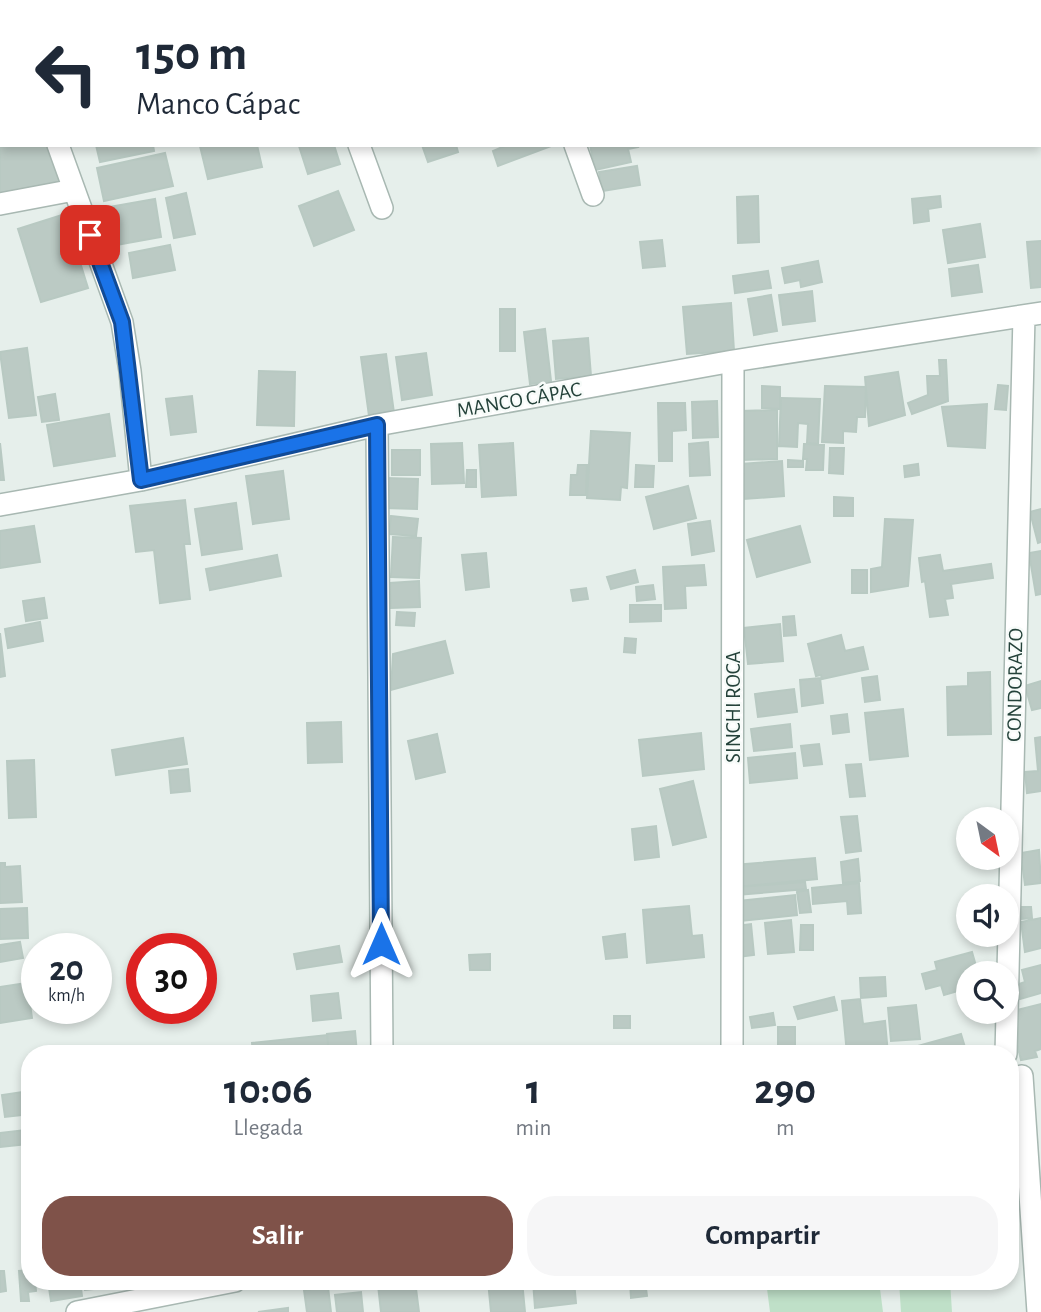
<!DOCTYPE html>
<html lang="es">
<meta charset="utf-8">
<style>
body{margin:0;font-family:"Alegreya Sans",sans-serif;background:#f6f6f7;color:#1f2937;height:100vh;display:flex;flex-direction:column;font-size:26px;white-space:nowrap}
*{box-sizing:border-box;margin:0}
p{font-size:23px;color:#747a83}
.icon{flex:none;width:38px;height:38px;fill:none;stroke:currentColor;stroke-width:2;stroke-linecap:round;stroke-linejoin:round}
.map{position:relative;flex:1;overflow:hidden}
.panel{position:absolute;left:21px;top:1045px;width:998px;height:245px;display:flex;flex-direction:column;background:#fff;border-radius:28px;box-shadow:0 4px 10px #0003}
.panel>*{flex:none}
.guide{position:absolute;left:0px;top:0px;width:1041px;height:147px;box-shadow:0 4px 10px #0003;background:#fff;color:#1f2937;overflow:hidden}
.needle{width:46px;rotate:147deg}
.tools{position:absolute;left:956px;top:807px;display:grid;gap:14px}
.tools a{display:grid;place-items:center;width:63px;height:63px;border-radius:50%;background:#fff;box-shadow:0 4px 10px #0003;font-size:35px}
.speed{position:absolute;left:21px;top:933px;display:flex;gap:14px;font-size:35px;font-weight:700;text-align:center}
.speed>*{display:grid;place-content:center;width:91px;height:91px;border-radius:50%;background:#fff;box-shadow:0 4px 10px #0003;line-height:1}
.speed small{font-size:18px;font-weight:400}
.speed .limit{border:10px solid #d22;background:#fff;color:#111}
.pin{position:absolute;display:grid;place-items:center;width:60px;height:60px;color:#fff;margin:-30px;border-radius:14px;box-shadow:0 4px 10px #0006}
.me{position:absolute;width:77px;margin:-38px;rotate:0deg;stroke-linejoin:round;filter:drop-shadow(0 0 5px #0008)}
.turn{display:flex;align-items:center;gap:24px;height:147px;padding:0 21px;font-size:32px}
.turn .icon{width:91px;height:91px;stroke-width:2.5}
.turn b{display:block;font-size:49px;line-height:60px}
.eta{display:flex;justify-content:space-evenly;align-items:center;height:119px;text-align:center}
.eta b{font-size:42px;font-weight:700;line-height:49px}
.button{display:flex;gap:14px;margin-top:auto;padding:14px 21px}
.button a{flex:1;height:80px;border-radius:28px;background:#7f5249;color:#fff;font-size:28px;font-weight:700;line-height:80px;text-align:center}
.button a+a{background:#f6f6f7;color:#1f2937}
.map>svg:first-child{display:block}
.green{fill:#bfe0c8}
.building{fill:#bbcac4;stroke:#b8c9c2;stroke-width:2}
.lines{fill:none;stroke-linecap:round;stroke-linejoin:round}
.minor-casing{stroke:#a8b8b2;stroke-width:24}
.minor{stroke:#fff;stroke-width:21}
.route-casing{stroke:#114b97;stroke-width:18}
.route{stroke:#1a73e8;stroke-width:12}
.labels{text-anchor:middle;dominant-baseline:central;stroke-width:5;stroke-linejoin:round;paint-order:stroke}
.street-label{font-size:21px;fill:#24423a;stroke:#f7fbf9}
</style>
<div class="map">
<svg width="1041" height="1312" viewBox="0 0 1041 1312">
<rect width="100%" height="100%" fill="#e6efeb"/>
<!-- green -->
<path class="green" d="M766 1281H879L883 1312H770Z
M899 1281H950L952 1312H901Z"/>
<!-- building -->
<path class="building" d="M120 0H151V2H120Z
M213 0H278V2H214Z
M345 0H379L380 2H346Z
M460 0H495V2H458Z
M601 0H632V2H595Z
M819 0H863L864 2H820Z
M916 0H945L946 2H909Z
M2 61V94H0V62Z
M0 98H2L0 134Z
M10 145H52L60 186 0 195V147Z
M96 145H153L154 151 100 162Z
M206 145H257L262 167 208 179 200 146Z
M334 145 340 164 308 174 299 146Z
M422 145H456L458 152 428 162Z
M507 145H551V146L498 166 493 151Z
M590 145H637L638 147 628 149 631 162 595 170Z
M165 153 173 186 104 201 97 168Z
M637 166 640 185 602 191 599 172Z
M338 191 354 230 314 246 299 206Z
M186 193 195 234 174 238 166 198Z
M758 196 759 242 738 243 737 197Z
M940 196 941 207 928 209 929 221 914 223 912 199Z
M155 199 161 237 116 245 109 207Z
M65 214 88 288 41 302 18 229Z
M980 224 985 257 948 263 943 230Z
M662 240 665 266 643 268 640 242Z
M1041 241V287L1031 288 1027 242Z
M170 245 175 270 133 278 129 253Z
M818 261 822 282 801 287 800 280 785 283 782 268Z
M978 265 982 292 952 296 949 269Z
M768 271 771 288 735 293 733 276Z
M812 291 815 321 783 325 779 295Z
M771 295 777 331 754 335 748 299Z
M731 303 734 351 687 354 683 307Z
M500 309H515V351H500Z
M545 329 551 381 530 384 524 332Z
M588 338 591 376 556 379 553 341Z
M27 348 36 415 9 418 0 352Z
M426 353 432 395 402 400 396 357Z
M386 354 394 413 369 416 361 357Z
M939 360H946L948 401 912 414 908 403 928 395 927 376H940Z
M259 371 295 372 294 426 257 425Z
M898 372 905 415 869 426 865 377Z
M998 385 1008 386 1006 410 995 409Z
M762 386 780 387V409L762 408Z
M825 386 866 387 865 417H857L856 432 843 431V443L822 442Z
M55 394 59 420 42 422 38 397Z
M192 396 196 432 171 435 166 399Z
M781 398 820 399 818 444 807 443 808 424 798 423 797 447 779 446Z
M717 401 718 437 693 438 692 402Z
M658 403H685L686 430 672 431V461H659Z
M987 404 985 448 948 446 942 407Z
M777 410V459L742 460 741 411Z
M109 414 115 456 54 466 47 425Z
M591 431 630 433 627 488 621 487 620 500 587 498Z
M708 442 710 475 690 476 689 444Z
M0 443 4 480H0Z
M462 443 464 483 432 484 431 444Z
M513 443 516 495 482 497 479 445Z
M804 444 824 445 823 470H806L807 459H803Z
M830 448H844L843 474 829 473Z
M392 450H420V475H392Z
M788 460 803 461V467H788Z
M782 461 784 496 744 499 741 464Z
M918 464 919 475 905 477 904 466Z
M578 465H587L586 495H570L571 475H577Z
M636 465 654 466 653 487H635Z
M467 470H476V487H466Z
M283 471 289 519 253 524 246 476Z
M386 478 418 479 417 509 385 508Z
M688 486 696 518 654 529 646 497Z
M834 497 853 498V516H834Z
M185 500 190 544H184L190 599 160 603 154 550 136 552 130 506Z
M236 503 242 549 202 555 195 509Z
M1041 509V542L1038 543 1030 512Z
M391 516 418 519 416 536 389 534Z
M885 519 913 520 908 586 871 592V569L882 567Z
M710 521 714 551 692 555 688 524Z
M34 526 40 562 0 568V531Z
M800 526 810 562 757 577 747 540Z
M393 537 421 538 419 578 391 577Z
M1041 551V594L1036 595 1029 553Z
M486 553 489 587 466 590 462 555Z
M277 555 281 576 210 590 206 569Z
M940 555 943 571 991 564 993 578 951 584 953 598 945 599 948 615 930 617 925 581 922 582 919 558Z
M704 565 706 585 685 586 686 608 665 609 663 567Z
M635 570 638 582 611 589 607 577Z
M852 570H867V593H852Z
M419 581 420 607 391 608 390 583Z
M653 585 655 599 637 601 636 587Z
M586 588 588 599 573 601 571 590Z
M44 598 47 618 26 621 23 601Z
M630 605H661V621L630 622Z
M397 612 415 613 414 626 396 625Z
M794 616 796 635 784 636 783 617Z
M40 622 43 641 8 648 5 629Z
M780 624 783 661 748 664 744 628Z
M0 633 5 676 0 677Z
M841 635 845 651 863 647 868 669 822 679 821 675 816 676 808 644Z
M625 638 636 639 635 653 624 652Z
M445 641 453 673 391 690 393 654Z
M990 672 991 734 948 735 947 687 968 686V673Z
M877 676 880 700 865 702 862 678Z
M820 678 823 703 802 706 800 680Z
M1041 681V708L1032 710 1025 686Z
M794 689 797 712 758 717 755 694Z
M903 709 908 756 870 760 865 713Z
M847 714 849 732 833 734 831 716Z
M341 722 342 762 308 763 307 723Z
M790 724 792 747 754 751 751 729Z
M701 733 704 769 643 776 639 740Z
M437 734 445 772 416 779 408 741Z
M1041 737V791L1027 793 1025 772 1038 771 1035 738Z
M183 738 187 764 116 775 112 750Z
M819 744 822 764 804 766 801 746Z
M795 753 797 778 750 783 748 758Z
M34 760 36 817 9 818 7 761Z
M861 764 865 796 850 797 846 765Z
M188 769 190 791 171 793 169 771Z
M693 781 706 837 673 845 660 789Z
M857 816 861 851 846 853 841 817Z
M656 826 659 857 635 860 632 829Z
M1039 850 1041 883 1025 885 1021 853Z
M815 858 817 879 737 887 734 865Z
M858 859 860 881 843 883 841 862Z
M0 863H5V867L20 866 22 902 0 903Z
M805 882 806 889 737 895V887Z
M859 883 861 913 848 914 847 901 813 904 812 888Z
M808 890 811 912 800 913 797 892Z
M795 895 797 915 741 921 739 901Z
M689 906 692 936 702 935 704 957 647 963 643 910Z
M1021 907H1031L1032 918 1022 919Z
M27 908 28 938 0 939V909Z
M1041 918V948L1025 952 1021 922Z
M791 920 794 952 768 954 765 923Z
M751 924 754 955 739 957 735 926Z
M801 925H813V950H800Z
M625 934 627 957 606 959 603 937Z
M20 942 23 958 0 962V945Z
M339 946 342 962 297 969 294 954Z
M972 952 978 973H968V988L944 995 941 985 926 989 922 974 937 970 935 962Z
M490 954V970H470L469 955Z
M1041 965V993L1020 999 1016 985 1025 982 1022 970Z
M885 977 886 996 861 998 860 978Z
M27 983 32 1018 0 1023V987Z
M338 993 341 1018 313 1021 311 996Z
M834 997 837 1010 798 1019 794 1007Z
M860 999 863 1024 885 1021 888 1054H847L842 1001Z
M1041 1004V1049L1035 1051 1037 1057 1021 1060 1009 1012Z
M916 1005 920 1039 891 1041 888 1008Z
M773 1013 775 1025 752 1028 750 1017Z
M614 1016H630V1028H614Z
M778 1027H795V1051H778Z
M355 1031 357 1053 329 1054 327 1034Z
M961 1034 967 1054H920L918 1046Z
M327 1035 329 1054H253L252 1043Z
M917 1049 918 1054H897V1052Z
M30 1091V1114L5 1117 2 1095Z
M25 1130 27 1144 0 1147V1133Z
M24 1253H30V1267H25Z
M30 1270V1281H35L36 1291 28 1292 29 1301H21L19 1271Z
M0 1271H4L6 1291 0 1292Z
M48 1281H80L82 1296 51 1301Z
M84 1281H121L122 1286 85 1290Z
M415 1281 419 1312H381L378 1285Z
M488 1281H522L525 1312H491Z
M533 1281H574L576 1303 535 1308Z
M630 1281H645L647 1296 631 1298Z
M328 1287 331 1312H307L304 1290Z
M361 1292 363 1312H337L335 1295Z
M288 1308V1312H258Z"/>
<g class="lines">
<!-- minor casing -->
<g class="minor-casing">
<path id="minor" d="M8 0V2
M307 0 308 2
M520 0 521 2
M891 0 892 2
M58 145 122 322 130 371 141 480
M359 145 382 208
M575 145 593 195
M0 204 74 190
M377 425 382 1054
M0 505 141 480 377 425 733 361 1041 313
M732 1054 733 361
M1006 1054 1024 316
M1022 1076 1038 1312
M77 1312 235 1281"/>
</g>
<!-- minor -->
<use href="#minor" class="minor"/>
</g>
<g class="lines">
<!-- route casing -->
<g class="route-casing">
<path id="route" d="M90 235 122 322 141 480 377 425 381 944"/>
</g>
<!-- route -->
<use href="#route" class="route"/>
</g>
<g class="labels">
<!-- street labels -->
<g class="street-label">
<text transform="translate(519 400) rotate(-10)">MANCO CÁPAC</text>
<text transform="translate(1015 685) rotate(-89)">CONDORAZO</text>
<text transform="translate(733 707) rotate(-90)">SINCHI ROCA</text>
</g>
</g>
</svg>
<div class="tools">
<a><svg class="needle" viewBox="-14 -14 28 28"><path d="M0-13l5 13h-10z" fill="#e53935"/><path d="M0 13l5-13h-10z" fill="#747a83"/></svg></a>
<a><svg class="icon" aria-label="sound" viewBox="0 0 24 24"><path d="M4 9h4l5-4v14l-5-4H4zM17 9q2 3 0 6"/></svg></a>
<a><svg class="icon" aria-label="search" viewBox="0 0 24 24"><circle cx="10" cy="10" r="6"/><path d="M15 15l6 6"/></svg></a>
</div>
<div class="speed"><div>20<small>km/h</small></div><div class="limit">30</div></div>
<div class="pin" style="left:90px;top:235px;background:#d93025"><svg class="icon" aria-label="arrive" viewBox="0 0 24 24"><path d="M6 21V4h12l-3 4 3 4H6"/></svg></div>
<svg class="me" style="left:381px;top:944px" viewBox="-20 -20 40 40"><path d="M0-17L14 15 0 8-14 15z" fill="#1a73e8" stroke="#fff" stroke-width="4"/></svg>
<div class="guide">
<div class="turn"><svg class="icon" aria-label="left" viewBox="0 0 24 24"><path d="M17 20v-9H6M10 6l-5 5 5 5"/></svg><div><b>150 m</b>Manco Cápac</div></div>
</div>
<section class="panel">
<div class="eta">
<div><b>10:06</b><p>Llegada</p></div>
<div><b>1</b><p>min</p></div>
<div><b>290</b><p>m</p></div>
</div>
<div class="button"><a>Salir</a><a>Compartir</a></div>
</section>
</div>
